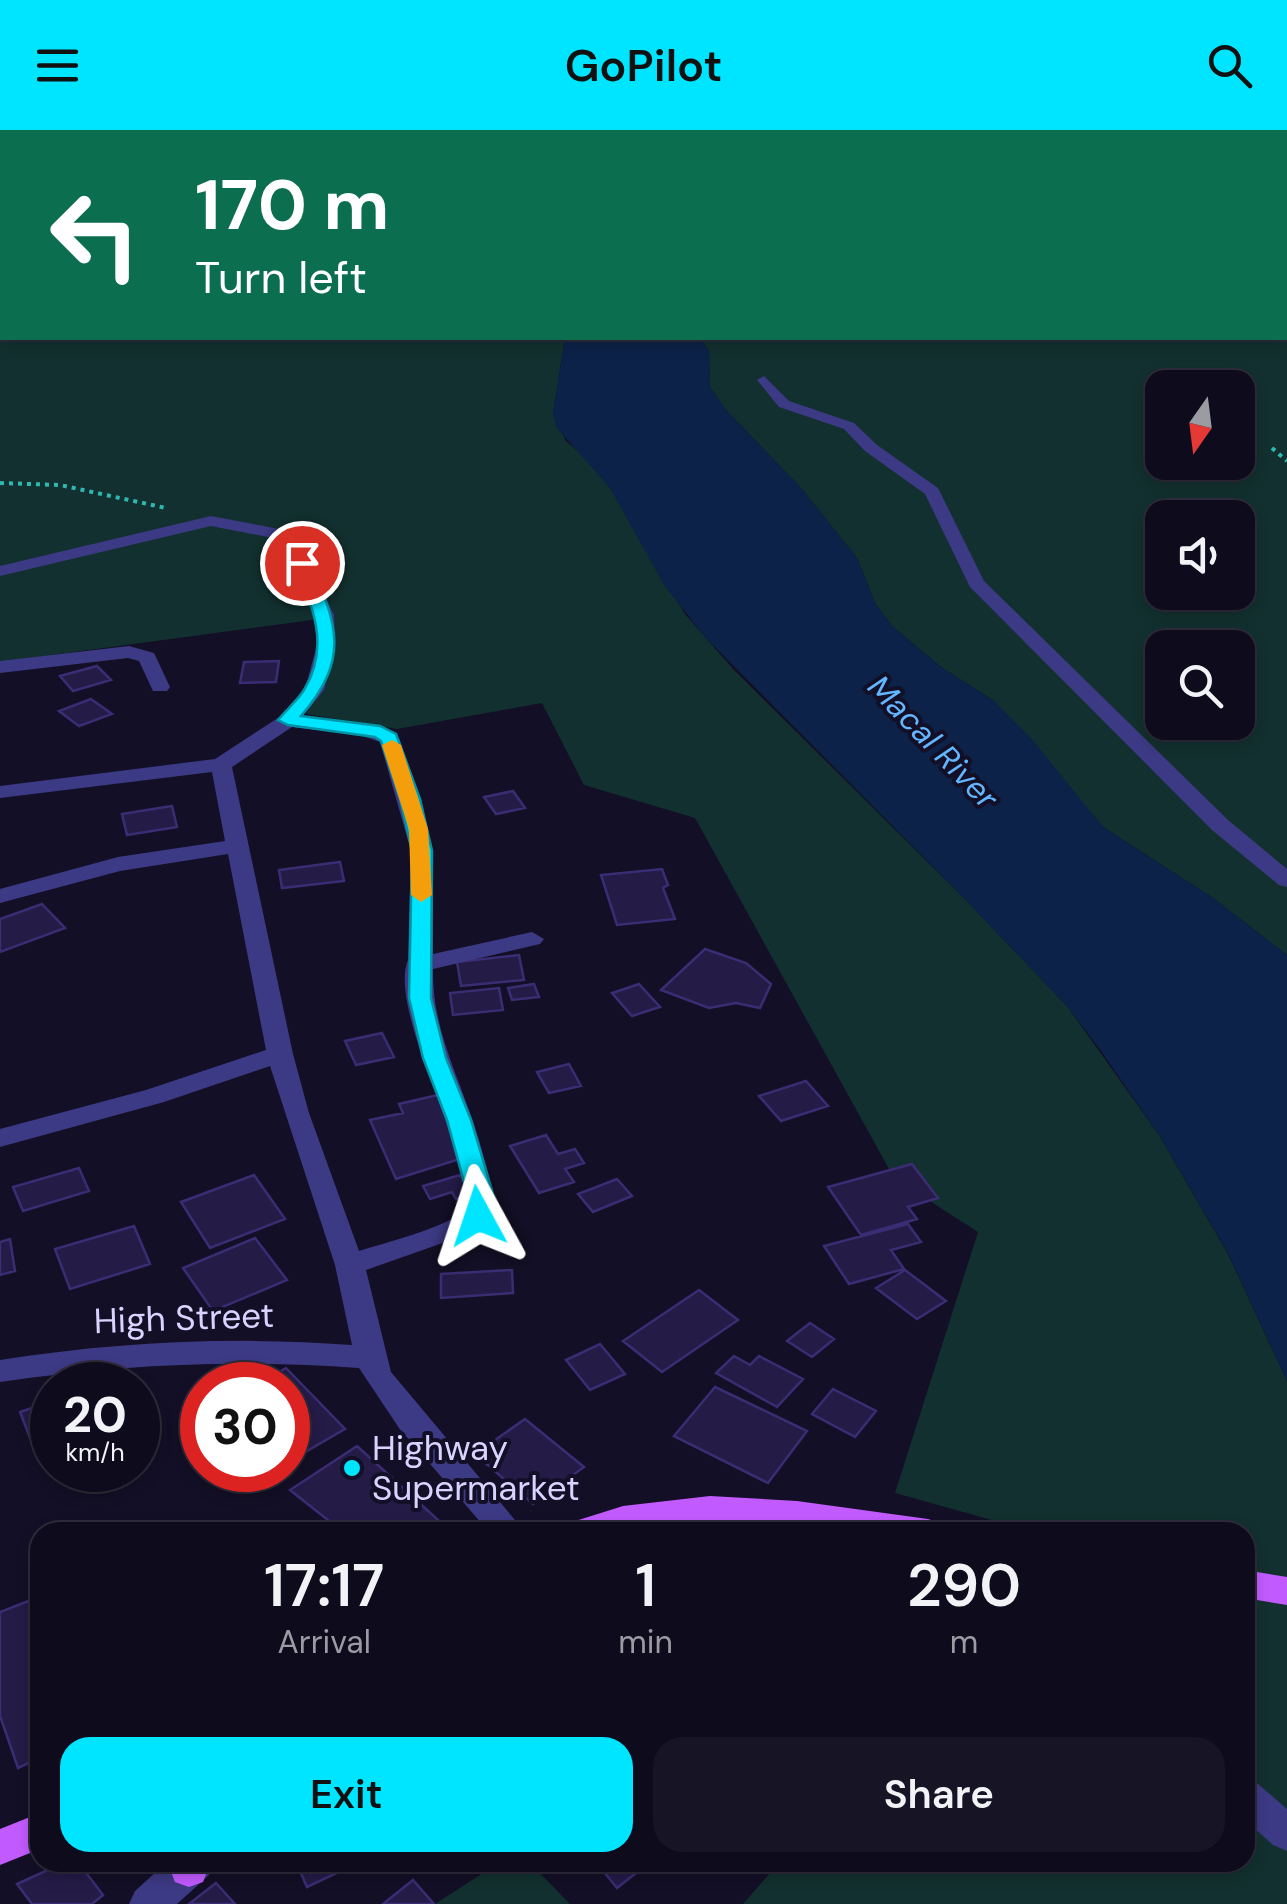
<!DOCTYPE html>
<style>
body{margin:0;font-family:"DM Sans",sans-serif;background:#171425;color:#f1f3f6;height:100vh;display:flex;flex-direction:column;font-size:38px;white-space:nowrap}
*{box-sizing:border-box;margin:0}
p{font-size:32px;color:#9b9ba3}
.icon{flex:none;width:55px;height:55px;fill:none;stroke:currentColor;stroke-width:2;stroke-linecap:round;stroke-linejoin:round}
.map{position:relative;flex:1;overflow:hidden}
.details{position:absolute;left:30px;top:1392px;width:1225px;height:350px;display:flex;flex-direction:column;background:#0e0b1c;border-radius:30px;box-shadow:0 5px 15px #0003,0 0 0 2px #2e2b3b}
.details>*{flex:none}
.hud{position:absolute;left:0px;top:0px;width:1288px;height:210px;box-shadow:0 5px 15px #0003,0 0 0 2px #2e2b3b;background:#0b6e4f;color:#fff;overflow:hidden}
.needle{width:65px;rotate:194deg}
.buttons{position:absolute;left:1145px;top:240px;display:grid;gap:20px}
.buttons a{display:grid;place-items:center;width:110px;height:110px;border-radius:20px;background:#0e0b1c;box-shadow:0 5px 15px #0003,0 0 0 2px #2e2b3b;font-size:50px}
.speed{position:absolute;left:30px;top:1232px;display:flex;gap:20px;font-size:50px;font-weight:700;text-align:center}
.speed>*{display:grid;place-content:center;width:130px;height:130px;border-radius:50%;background:#0e0b1c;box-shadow:0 5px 15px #0003,0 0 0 2px #2e2b3b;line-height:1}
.speed small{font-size:25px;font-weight:400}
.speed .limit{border:15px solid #d22;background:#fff;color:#111}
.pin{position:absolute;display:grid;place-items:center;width:85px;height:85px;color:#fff;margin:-42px;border:5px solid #fff;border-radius:50%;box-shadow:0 2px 10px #0007}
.me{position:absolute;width:110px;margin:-55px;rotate:355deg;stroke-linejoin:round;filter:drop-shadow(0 0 8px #0008)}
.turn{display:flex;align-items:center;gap:35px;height:210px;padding:0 30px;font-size:45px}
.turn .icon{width:130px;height:130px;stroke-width:2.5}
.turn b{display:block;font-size:70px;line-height:85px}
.eta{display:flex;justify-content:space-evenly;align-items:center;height:170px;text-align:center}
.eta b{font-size:60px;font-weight:600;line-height:70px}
.cta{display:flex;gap:20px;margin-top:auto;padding:20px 30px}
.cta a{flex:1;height:115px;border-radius:30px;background:#00e5ff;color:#111;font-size:40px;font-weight:600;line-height:115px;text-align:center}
.cta a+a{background:#171425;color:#f1f3f6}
header{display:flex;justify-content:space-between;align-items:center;height:130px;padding:0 30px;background:#00e5ff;color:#111;font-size:45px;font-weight:600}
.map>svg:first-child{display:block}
.green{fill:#12302f;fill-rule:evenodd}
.water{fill:#0c2248}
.building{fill:#241b47;stroke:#3b2d73;stroke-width:2.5}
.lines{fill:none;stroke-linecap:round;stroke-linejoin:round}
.path{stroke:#2fb8b0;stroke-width:4;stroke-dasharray:4 5;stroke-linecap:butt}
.minor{fill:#3d3a85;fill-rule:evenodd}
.major{fill:#c25bff;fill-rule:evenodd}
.route{fill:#00e5ff;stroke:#0095a6;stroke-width:2.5}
.slow{fill:#f59e0b}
.poi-dot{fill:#00e5ff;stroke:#130f26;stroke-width:4}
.labels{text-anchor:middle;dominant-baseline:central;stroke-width:8;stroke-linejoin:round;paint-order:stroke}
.water-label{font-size:32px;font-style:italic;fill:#62b6ff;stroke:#130f26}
.near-street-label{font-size:35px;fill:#d9d4ff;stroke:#130f26}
.near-poi-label{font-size:35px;fill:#d9d4ff;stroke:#130f26;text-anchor:start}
</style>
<header><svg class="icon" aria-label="menu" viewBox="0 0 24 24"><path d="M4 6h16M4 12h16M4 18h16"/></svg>GoPilot<svg class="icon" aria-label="search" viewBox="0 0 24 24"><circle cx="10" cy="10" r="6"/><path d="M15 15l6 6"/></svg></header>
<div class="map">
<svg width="1287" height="1774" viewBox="0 0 1287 1774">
<rect width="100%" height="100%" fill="#130f26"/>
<!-- green -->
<path class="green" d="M0 0H669L2 2V208H565L553 284 566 311 593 334 610 358 685 484 734 540 963 767 1067 876 1159 1005 1228 1124 1287 1251V1774H743L779 1733 1245 1732V1402H1024V1399L895 1363 978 1102 894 1048 695 688 584 655 542 573 397 599 306 584 330 537 327 488 0 532Z
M1287 1V825L1213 768 1103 697 994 571 941 537 892 496 876 475 857 428 801 358 725 279 710 257 709 221 700 208H1285V2H1256ZM1162 258H1238V332H1162ZM1162 388H1238V462H1162ZM1162 518H1238V592H1162Z
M500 1732 530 1733 570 1774H435Z"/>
<!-- water -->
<path class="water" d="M565 208H700L709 221 710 257 725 279 801 358 857 428 876 475 892 496 941 537 994 571 1031 608 1103 697 1213 768 1287 825V1251L1228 1123 1159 1005 1101 921 1067 876 963 767 704 506 664 455 610 358 556 297 553 284Z"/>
<!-- building -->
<path class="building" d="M279 531 276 552 240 553 244 532Z
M97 536 111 550 73 561 60 546Z
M91 569 112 584 79 596 59 581Z
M513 661 525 678 496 684 484 667Z
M172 676 177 697 127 705 122 684Z
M340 732 344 751 282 758 279 740Z
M662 739 668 755 663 758 675 789 617 795 601 745Z
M42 774 65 798 0 822V789Z
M705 819 746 833 771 854 760 878 736 873 709 878 661 860Z
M519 825 524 850 461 856 457 832Z
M534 854 539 867 512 870 508 858Z
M639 854 660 877 632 886 612 863Z
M499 858 503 880 453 885 450 863Z
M382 903 394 927 356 935 345 911Z
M569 934 581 956 549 963 537 942Z
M806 951 828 976 781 991 759 966Z
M438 965 460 1029 396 1049 370 990 403 983 399 974Z
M546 1005 558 1024 575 1019 584 1033 565 1039 574 1052 539 1063 510 1016Z
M912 1034 938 1068 908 1077 917 1089 861 1105 828 1057Z
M79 1038 89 1061 23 1081 13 1057Z
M254 1045 285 1089 210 1118 181 1072Z
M460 1045 472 1064 456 1069 452 1062 430 1069 423 1056Z
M617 1049 632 1066 593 1082 578 1064Z
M908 1094 921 1112 891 1120 904 1139 849 1154 824 1116Z
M134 1096 150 1134 70 1159 55 1119Z
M255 1108 287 1150 213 1181 183 1138Z
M10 1109 15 1141 0 1145V1112Z
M512 1140 513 1163 441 1168V1144Z
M905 1140 946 1171 917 1189 876 1158Z
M699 1160 738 1190 662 1242 623 1211Z
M810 1193 834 1209 812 1227 787 1211Z
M600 1214 625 1244 590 1260 566 1230Z
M734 1226 750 1235 759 1226 803 1249 777 1277 716 1243Z
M286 1238 345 1299 288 1332V1255H256Z
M715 1257 807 1301 768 1353 674 1306Z
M833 1259 876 1281 855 1307 812 1284Z
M52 1271V1315L35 1321 20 1282Z
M525 1289 584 1337 533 1374 475 1324Z
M357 1316 449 1400 343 1402 290 1360Z
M28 1471 40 1501V1628L18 1638 0 1586V1482Z
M65 1732H78L103 1765 92 1774H32L17 1754Z
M296 1732H360L307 1757Z
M596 1732H650L617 1758Z
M413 1750 434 1774H383Z
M216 1753 235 1774H189Z"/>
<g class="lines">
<!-- path -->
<path class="path" d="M1272 318 1287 331
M0 353 60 355 166 378"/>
<!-- minor -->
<path class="minor" d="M764 246 789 271 854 293 877 315 938 358 984 451 1228 690 1287 739V757L1279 755 1212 700 970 457 925 364 865 321 844 299 779 277 757 250Z
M211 386 279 399 297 409 334 485 335 515 324 560 303 586 363 593 399 608 421 669 433 721V824L532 802 544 809 540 814 433 839C432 895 455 939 473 991 482 1018 489 1047 497 1075L488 1094 471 1103 366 1140 391 1242 525 1402H489L399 1298 359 1238C238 1229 120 1234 0 1252V1230C117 1212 234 1206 352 1215L335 1135 270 936 164 972 0 1017V999L146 960 266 920 228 724 120 741 0 773V759L118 727 225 711 212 642 0 668V656L215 629 281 586 305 559 317 515 316 485 284 416 268 407 211 396 0 446V436ZM292 597 360 605 380 612 411 721 408 830C393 865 434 954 446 992 455 1020 461 1048 469 1075 458 1095 384 1113 359 1121L309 983 293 924 232 637Z
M129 516 154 523 170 557 167 561H153L139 531 128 528 0 543V531Z
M1245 1649 1258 1654 1287 1679V1721L1273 1715 1245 1690Z
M167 1732H214L209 1745 177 1774H129L135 1761Z"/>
<!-- major -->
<path class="major" d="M710 1366 797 1371 928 1389 940 1393 945 1402C867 1407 790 1392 711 1392 662 1392 614 1405 564 1402L569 1393 623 1376Z
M1245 1440 1287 1447V1475L1245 1468Z
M40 1683V1719L0 1735V1699Z
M172 1732H211L203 1752 189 1757 175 1752 170 1739Z"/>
</g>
<!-- route -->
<path class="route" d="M302 428 310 433C338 495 350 529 301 586L380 596 396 604 420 669 432 721 431 868 446 928 471 990 496 1074 487 1093 478 1095 465 1086 470 1074 447 990 423 928 409 868 412 721 400 669 381 611 375 607 288 595 278 590C286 580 297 571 304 560 331 516 312 474 294 433Z"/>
<!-- slow -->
<path class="slow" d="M392 610 401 615 428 699 432 765 421 772 411 765 409 699 382 615Z"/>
<!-- markers -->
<circle class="poi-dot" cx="352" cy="1338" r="10"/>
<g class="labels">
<!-- water labels -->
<g class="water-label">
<text transform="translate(933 612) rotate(46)">Macal River</text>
</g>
<!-- near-street labels -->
<g class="near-street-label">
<text transform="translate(184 1188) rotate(-2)">High Street</text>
</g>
<!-- near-poi labels -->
<g class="near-poi-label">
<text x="372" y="1318">Highway<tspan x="372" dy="40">Supermarket</tspan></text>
</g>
</g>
</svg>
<div class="buttons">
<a><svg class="needle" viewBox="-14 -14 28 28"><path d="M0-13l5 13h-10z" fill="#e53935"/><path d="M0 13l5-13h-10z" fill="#9b9ba3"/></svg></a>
<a><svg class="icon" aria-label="sound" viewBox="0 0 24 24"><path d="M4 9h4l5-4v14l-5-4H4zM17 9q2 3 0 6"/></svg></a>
<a><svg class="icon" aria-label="search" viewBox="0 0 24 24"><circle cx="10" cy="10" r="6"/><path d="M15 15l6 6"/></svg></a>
</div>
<div class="speed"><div>20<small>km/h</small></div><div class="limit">30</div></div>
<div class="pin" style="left:302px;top:433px;background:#d93025"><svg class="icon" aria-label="arrive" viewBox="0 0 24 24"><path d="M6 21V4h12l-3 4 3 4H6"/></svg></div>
<svg class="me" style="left:478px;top:1086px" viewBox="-20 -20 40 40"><path d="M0-17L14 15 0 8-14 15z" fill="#00e5ff" stroke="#fff" stroke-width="4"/></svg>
<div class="hud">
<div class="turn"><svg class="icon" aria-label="left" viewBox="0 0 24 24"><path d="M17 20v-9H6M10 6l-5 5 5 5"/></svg><div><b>170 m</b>Turn left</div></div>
</div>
<section class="details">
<div class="eta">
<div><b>17:17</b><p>Arrival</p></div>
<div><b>1</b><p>min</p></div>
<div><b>290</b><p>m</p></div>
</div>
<div class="cta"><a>Exit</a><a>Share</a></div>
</section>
</div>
